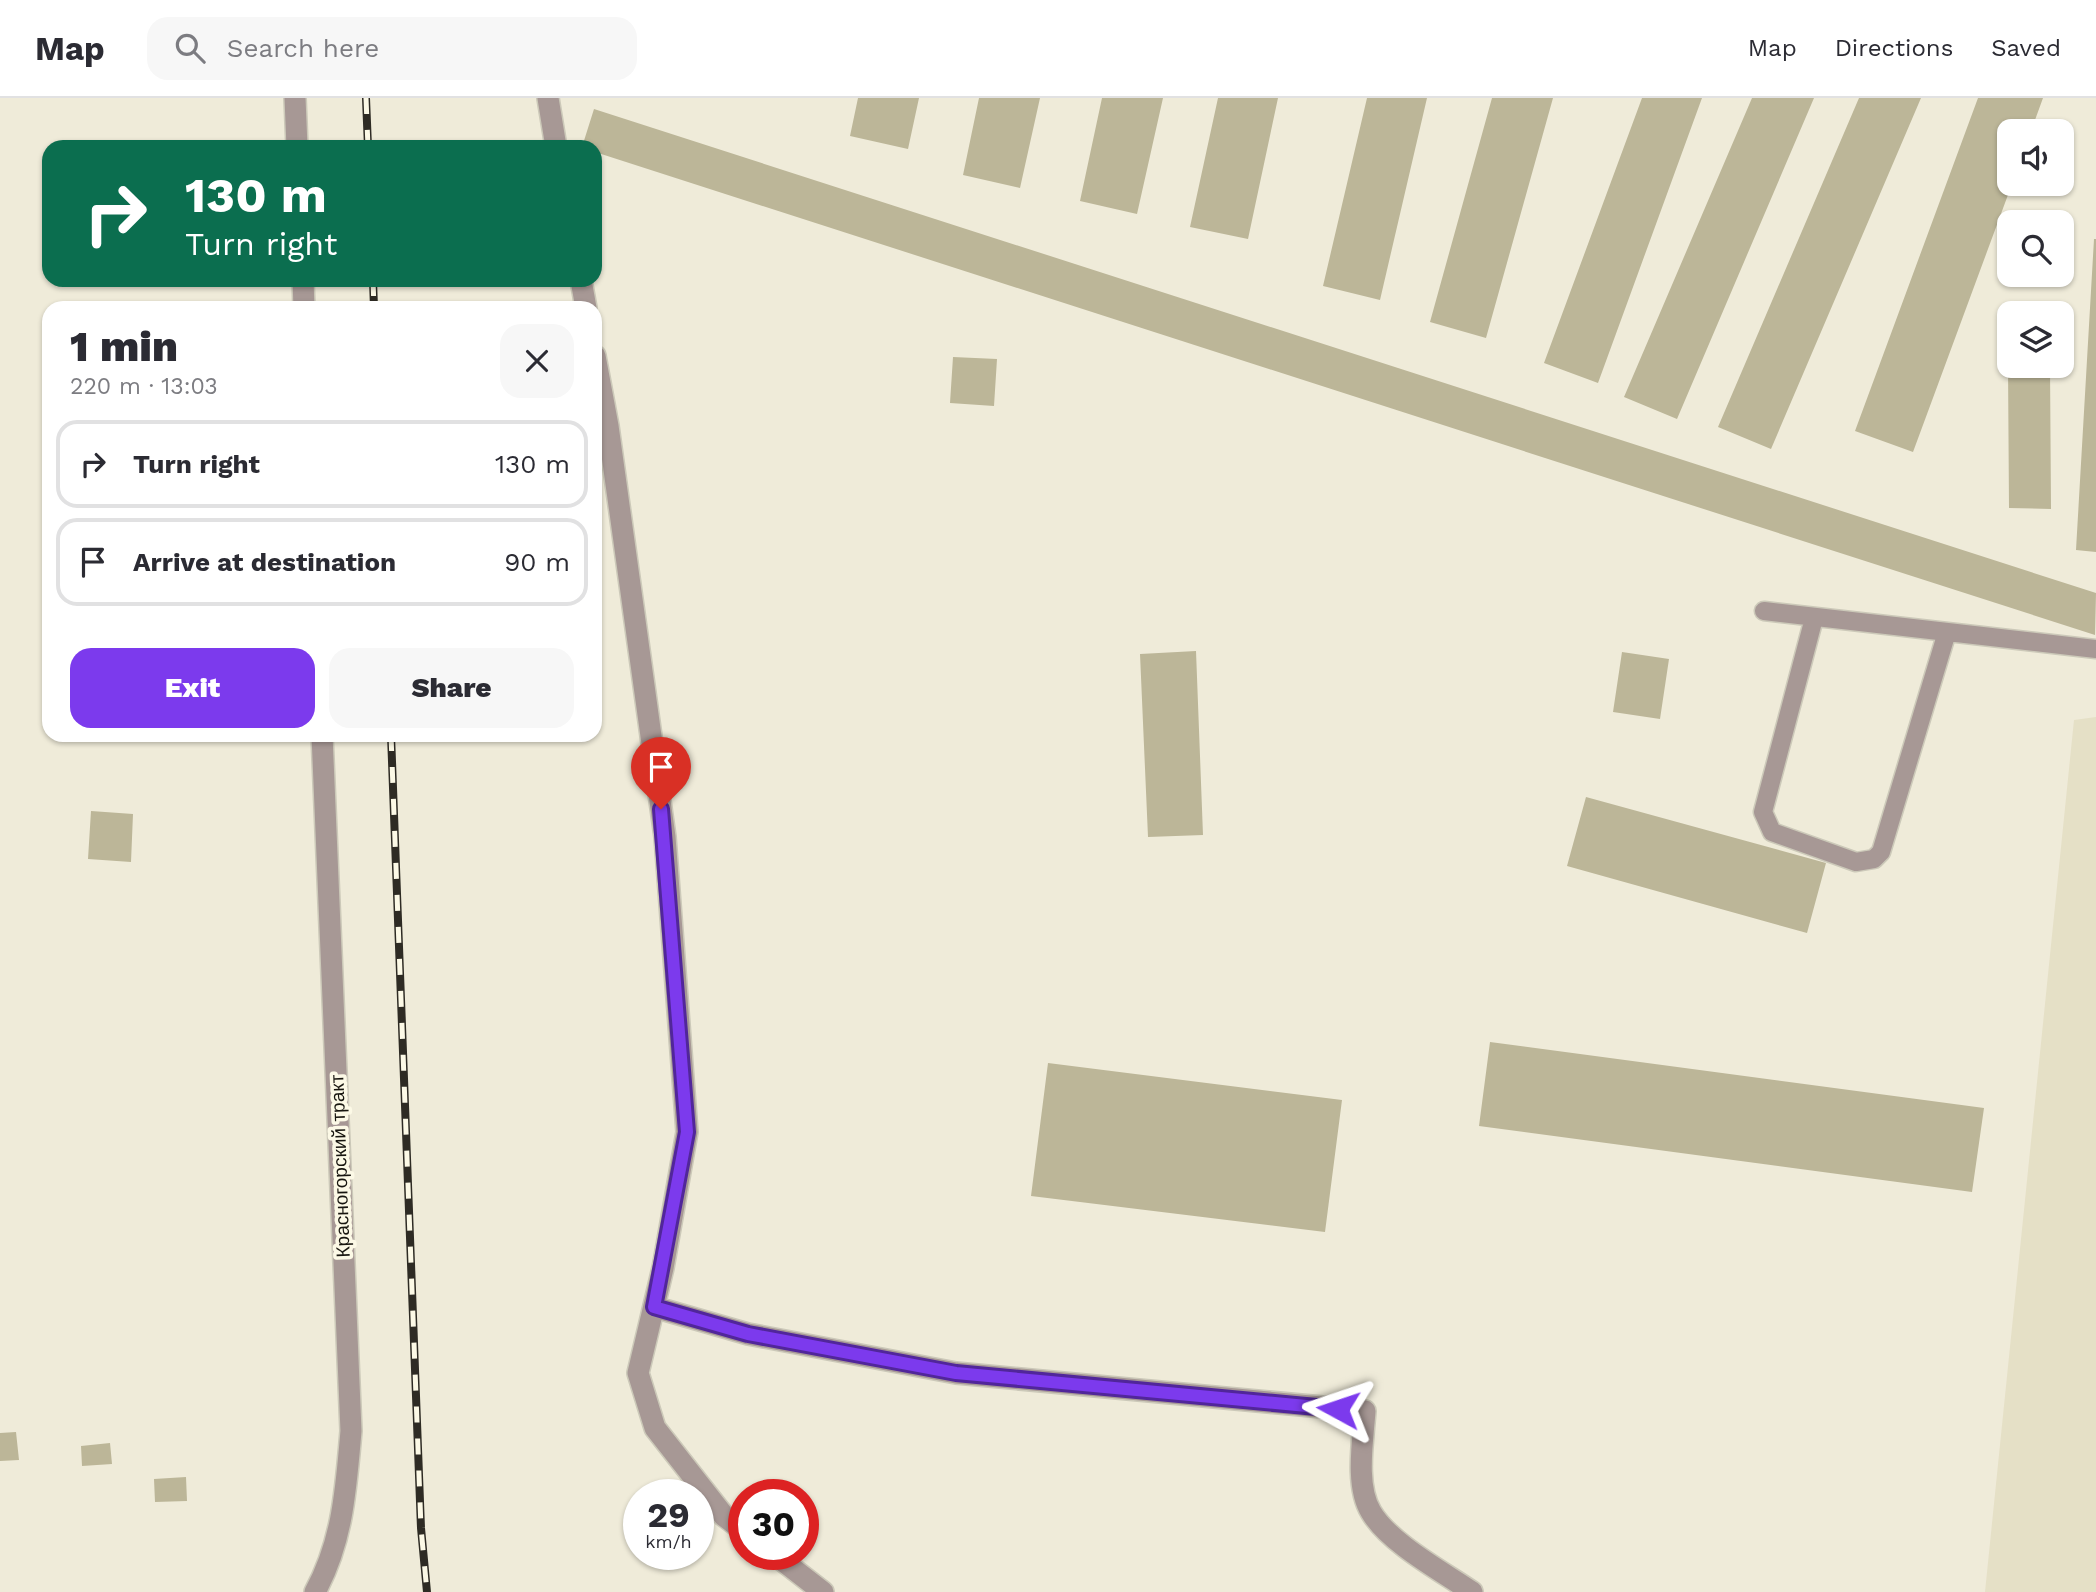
<!DOCTYPE html>
<meta charset="utf-8">
<style>
body{margin:0;font-family:"Work Sans",sans-serif;background:#f7f7f7;color:#2b2b33;height:100vh;display:flex;flex-direction:column;font-size:26px;white-space:nowrap}
*{box-sizing:border-box;margin:0}
p{font-size:23px;color:#7c7c81}
.icon{flex:none;width:38px;height:38px;fill:none;stroke:currentColor;stroke-width:2;stroke-linecap:round;stroke-linejoin:round}
.map{position:relative;flex:1;overflow:hidden}
.drawer{position:absolute;left:42px;top:203px;width:560px;height:441px;display:flex;flex-direction:column;background:#fff;border-radius:21px;box-shadow:0 2px 5px #0004}
.drawer>*{flex:none}
.top-card{position:absolute;left:42px;top:42px;width:560px;height:147px;border-radius:21px;box-shadow:0 2px 5px #0004;background:#0b6e4f;color:#fff;overflow:hidden}
.buttons{position:absolute;left:1997px;top:21px;display:grid;gap:14px}
.buttons a{display:grid;place-items:center;width:77px;height:77px;border-radius:14px;background:#fff;box-shadow:0 2px 5px #0004;font-size:35px}
.speed{position:absolute;left:623px;top:1381px;display:flex;gap:14px;font-size:35px;font-weight:700;text-align:center}
.speed>*{display:grid;place-content:center;width:91px;height:91px;border-radius:50%;background:#fff;box-shadow:0 2px 5px #0004;line-height:1}
.speed small{font-size:18px;font-weight:400}
.speed .limit{border:10px solid #d22;background:#fff;color:#111}
.pin{position:absolute;display:grid;place-items:center;width:60px;height:60px;color:#fff;margin:-72px -30px;border-radius:50% 50% 50% 0;rotate:-45deg;box-shadow:0 0 7px #0007}
.pin .icon{rotate:45deg}
.me{position:absolute;width:77px;margin:-38px;rotate:275deg;stroke-linejoin:round;filter:drop-shadow(0 0 5px #0008)}
.turn{display:flex;align-items:center;gap:24px;height:147px;padding:0 28px;font-size:32px}
.turn .icon{width:91px;height:91px;stroke-width:2.5}
.turn b{display:block;font-size:49px;line-height:60px}
.round{display:grid;place-items:center;flex:none;width:74px;height:74px;border-radius:21px;background:#f7f7f7}
.headline{display:flex;align-items:center;justify-content:space-between;height:119px;padding:0 28px}
h1{font-size:42px;font-weight:800;line-height:52px}
.button{display:flex;gap:14px;margin-top:auto;padding:14px 28px}
.button a{flex:1;height:80px;border-radius:21px;background:#7c3aed;color:#fff;font-size:28px;font-weight:800;line-height:80px;text-align:center}
.button a+a{background:#f7f7f7;color:#2b2b33}
ul{padding:0;list-style:none}
li{display:flex;align-items:center;gap:21px;height:88px;margin:0 14px 10px;padding:0 14px;border:4px solid #e1e1e2;border-radius:21px}
li div{flex:1}
li b{display:block;font-size:26px}
li em{font-style:normal}
header{display:flex;align-items:center;gap:42px;box-sizing:border-box;height:98px;padding:0 35px;background:#fff;border-bottom:2px solid #e1e1e2}
header strong{font-size:33px}
nav{display:flex;gap:38px;margin-inline-start:auto;font-size:24px}
.search{width:490px;height:63px;background:#f7f7f7;display:flex;align-items:center;gap:18px;box-sizing:border-box;padding:0 24px;border-radius:21px;color:#7c7c81;font-size:26px}
.map>svg:first-child{display:block}
.built{fill:#e5e0c6}
.building{fill:#bcb698}
.lines{fill:none;stroke-linecap:round;stroke-linejoin:round}
.lane-casing{stroke:#ccc9b9;stroke-width:21}
.street-casing{stroke:#ccc9b9;stroke-width:24}
.lane{stroke:#a79895;stroke-width:18}
.street{stroke:#a79895;stroke-width:21}
.rail-casing{stroke:#2e2b24;stroke-width:8}
.rail{stroke:#fcf9e6;stroke-width:5;stroke-dasharray:16;stroke-linecap:butt}
.route-casing{stroke:#51269a;stroke-width:18}
.route{stroke:#7c3aed;stroke-width:12}
.labels{text-anchor:middle;dominant-baseline:central;stroke-width:7;stroke-linejoin:round;paint-order:stroke}
.street-label{font-size:19px;fill:#17150f;stroke:#fcf9e6}
</style>
<header>
<strong>Map</strong>
<div class="search"><svg class="icon" aria-label="search" viewBox="0 0 24 24"><circle cx="10" cy="10" r="6"/><path d="M15 15l6 6"/></svg>Search here</div>
<nav><a>Map</a><a>Directions</a><a>Saved</a></nav>
</header>
<div class="map">
<svg width="2096" height="1494" viewBox="0 0 2096 1494">
<rect width="100%" height="100%" fill="#efebd9"/>
<!-- built -->
<path class="built" d="M2096 619V1494H1985L2074 622Z"/>
<!-- building -->
<path class="building" d="M858 0H919L908 51 850 38Z
M979 0H1040L1020 90 963 77Z
M1102 0H1163L1137 116 1080 103Z
M1218 0H1278L1248 141 1190 129Z
M1367 0H1427L1380 202 1323 188Z
M1492 0H1553L1486 240 1430 224Z
M1642 0H1702L1598 285 1544 265Z
M1752 0H1814L1677 321 1624 299Z
M1859 0H1921L1771 351 1718 329Z
M1978 0H2043L2031 33H2009V86H2012L1913 354 1855 333Z
M594 11 2096 495 2095 537 595 54V49H582Z
M2094 141H2096V454L2076 452Z
M953 259 997 261 994 308 950 305Z
M2008 268H2050L2051 411 2009 410Z
M1196 553 1203 737 1148 739 1140 556Z
M1622 554 1669 561 1660 621 1613 614Z
M1586 699 1826 765 1807 835 1567 768Z
M91 713 133 716 131 764 88 761Z
M1490 944 1984 1010 1972 1094 1479 1028Z
M1048 965 1342 1002 1325 1134 1031 1098Z
M16 1334 19 1362 0 1363V1335Z
M110 1345 112 1366 82 1368 81 1348Z
M186 1379 187 1403 155 1404 154 1381Z"/>
<g class="lines">
<!-- lane casing -->
<g class="lane-casing">
<path id="lane" d="M1764 513 2096 551
M1814 520 1763 714 1772 734 1856 764 1874 761 1881 754 1947 534"/>
</g>
<!-- street casing -->
<g class="street-casing">
<path id="street" d="M295 0 297 49
M548 0 556 49
M303 182 304 210
M581 182 586 210
M595 258 608 328 665 739 687 1034 663 1170 638 1275 655 1330 724 1418 744 1433
M654 1209 748 1236 956 1275 1365 1313C1363 1342 1355 1388 1371 1414 1389 1445 1443 1474 1472 1494
M774 1456 823 1494
M315 1494C343 1443 346 1390 351 1333L322 637"/>
</g>
<!-- lane -->
<use href="#lane" class="lane"/>
<!-- street -->
<use href="#street" class="street"/>
<!-- rail casing -->
<g class="rail-casing">
<path id="rail" d="M366 0 368 49
M373 182 374 210
M391 637 421 1430 427 1494"/>
</g>
<!-- rail -->
<use href="#rail" class="rail"/>
</g>
<g class="lines">
<!-- route casing -->
<g class="route-casing">
<path id="route" d="M661 711 687 1034 654 1209 748 1236 956 1275 1338 1311"/>
</g>
<!-- route -->
<use href="#route" class="route"/>
</g>
<g class="labels">
<!-- street labels -->
<g class="street-label">
<text transform="translate(340 1068) rotate(-92)">Красногорский тракт</text>
</g>
</g>
</svg>
<div class="buttons">
<a><svg class="icon" aria-label="sound" viewBox="0 0 24 24"><path d="M4 9h4l5-4v14l-5-4H4zM17 9q2 3 0 6"/></svg></a>
<a><svg class="icon" aria-label="search" viewBox="0 0 24 24"><circle cx="10" cy="10" r="6"/><path d="M15 15l6 6"/></svg></a>
<a><svg class="icon" aria-label="layers" viewBox="0 0 24 24"><path d="M12 4l9 5-9 5-9-5zM3 14l9 5 9-5"/></svg></a>
</div>
<div class="speed"><div>29<small>km/h</small></div><div class="limit">30</div></div>
<div class="pin" style="left:661px;top:711px;background:#d93025"><svg class="icon" aria-label="arrive" viewBox="0 0 24 24"><path d="M6 21V4h12l-3 4 3 4H6"/></svg></div>
<svg class="me" style="left:1338px;top:1311px" viewBox="-20 -20 40 40"><path d="M0-17L14 15 0 8-14 15z" fill="#7c3aed" stroke="#fff" stroke-width="4"/></svg>
<div class="top-card">
<div class="turn"><svg class="icon" aria-label="right" viewBox="0 0 24 24"><path d="M7 20v-9h11M14 6l5 5-5 5"/></svg><div><b>130 m</b>Turn right</div></div>
</div>
<section class="drawer">
<div class="headline"><div><h1>1 min</h1><p>220 m · 13:03</p></div><a class="round"><svg class="icon" aria-label="close" viewBox="0 0 24 24"><path d="M6 6l12 12M18 6L6 18"/></svg></a></div>
<ul>
<li><svg class="icon" aria-label="right" viewBox="0 0 24 24"><path d="M7 20v-9h11M14 6l5 5-5 5"/></svg><div><b>Turn right</b></div><em>130 m</em></li>
<li><svg class="icon" aria-label="arrive" viewBox="0 0 24 24"><path d="M6 21V4h12l-3 4 3 4H6"/></svg><div><b>Arrive at destination</b></div><em>90 m</em></li>
</ul>
<div class="button"><a>Exit</a><a>Share</a></div>
</section>
</div>
